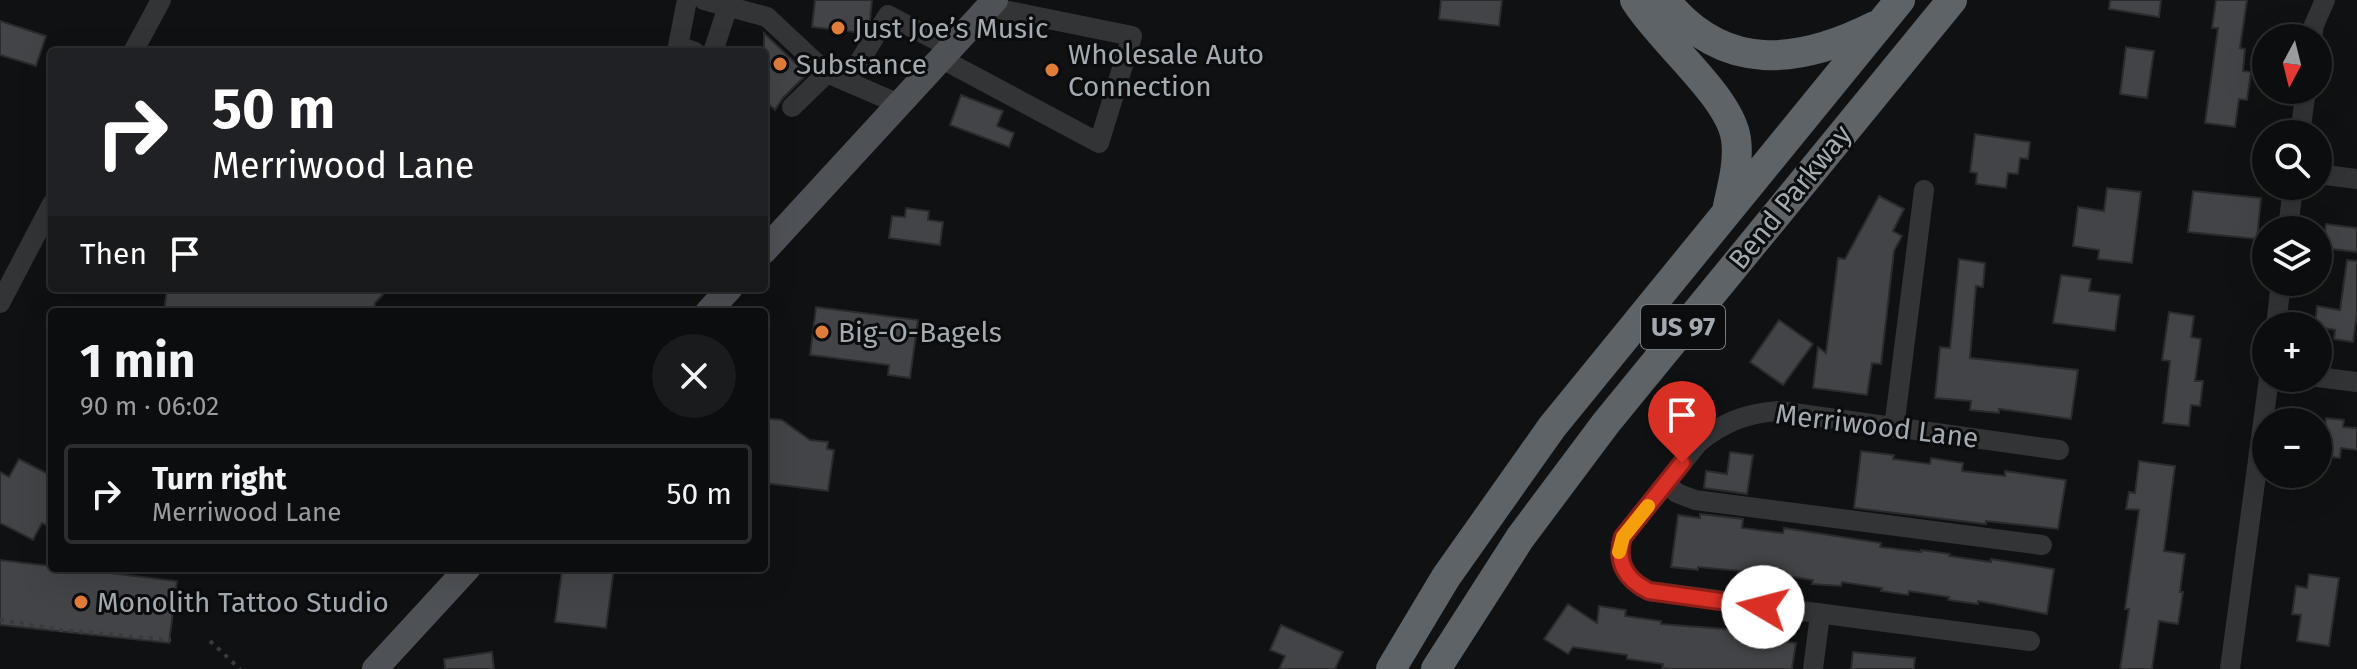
<!DOCTYPE html>
<meta charset="utf-8">
<style>
body{margin:0;font-family:"Fira Sans",sans-serif;background:#1a1b1c;color:#f1f3f6;height:100vh;display:flex;flex-direction:column;font-size:30px;white-space:nowrap}
*{box-sizing:border-box;margin:0}
p{font-size:26px;color:#9a9c9e}
.icon{flex:none;width:44px;height:44px;fill:none;stroke:currentColor;stroke-width:2;stroke-linecap:round;stroke-linejoin:round}
.map{position:relative;flex:1;overflow:hidden}
.side{position:absolute;left:48px;top:308px;width:720px;height:264px;display:flex;flex-direction:column;background:#0c0d0e;border-radius:8px;box-shadow:0 8px 32px #0002,0 0 0 2px #2c2d2e}
.side>*{flex:none}
.hud{position:absolute;left:48px;top:48px;width:720px;height:244px;border-radius:8px;box-shadow:0 8px 32px #0002,0 0 0 2px #2c2d2e;background:#202124;color:#fff;overflow:hidden}
.needle{width:52px;rotate:187deg}
.buttons{position:absolute;left:2252px;top:24px;display:grid;gap:16px}
.buttons a{display:grid;place-items:center;width:80px;height:80px;border-radius:50%;background:#0c0d0e;box-shadow:0 8px 32px #0002,0 0 0 2px #2c2d2e;font-size:40px}
.pin{position:absolute;display:grid;place-items:center;width:68px;height:68px;color:#fff;margin:-82px -34px;border-radius:50% 50% 50% 0;rotate:-45deg;box-shadow:0 0 8px #0007}
.pin .icon{rotate:45deg}
.me{position:absolute;width:88px;margin:-44px;rotate:278deg;stroke-linejoin:round;filter:drop-shadow(0 0 6px #0008)}
.turn{display:flex;align-items:center;gap:28px;height:168px;padding:0 32px;font-size:36px}
.turn .icon{width:104px;height:104px;stroke-width:2.5}
.turn b{display:block;font-size:56px;line-height:68px}
.then{display:flex;align-items:center;height:76px;padding:0 32px;background:#0003;gap:16px;font-size:30px}
.round{display:grid;place-items:center;flex:none;width:84px;height:84px;border-radius:42px;background:#1a1b1c}
.summary{display:flex;align-items:center;justify-content:space-between;height:136px;padding:0 32px}
h1{font-size:48px;font-weight:700;line-height:60px}
ul{padding:0;list-style:none}
li{display:flex;align-items:center;gap:24px;height:100px;margin:0 16px 12px;padding:0 16px;border:4px solid #2c2d2e;border-radius:8px}
li div{flex:1}
li b{display:block;font-size:30px}
li em{font-style:normal}
.map>svg:first-child{display:block}
.building{fill:#424447;stroke:#2b2b2e;stroke-width:2}
.lines{fill:none;stroke-linecap:round;stroke-linejoin:round}
.path{stroke:#383b3d;stroke-width:4;stroke-dasharray:4 6;stroke-linecap:butt}
.minor{stroke:#323436;stroke-width:20}
.major{stroke:#4e5155;stroke-width:26}
.highway{stroke:#5e6367;stroke-width:30}
.route-casing{stroke:#8d1f18;stroke-width:20}
.route{stroke:#d93025;stroke-width:14}
.slow{stroke:#f59e0b;stroke-width:14}
.poi-dot{fill:#e17c39;stroke:#0b0c0d;stroke-width:3}
.labels{text-anchor:middle;dominant-baseline:central;stroke-width:6;stroke-linejoin:round;paint-order:stroke}
.shield{fill:#0b0c0d;stroke:#757b80;stroke-width:2}
.shield-label{font-size:26px;font-weight:bold;fill:#a3abb1}
.poi-label{font-size:28px;fill:#a3abb1;stroke:#0b0c0d;text-anchor:start}
.street-label{font-size:28px;fill:#a3abb1;stroke:#0b0c0d}
</style>
<div class="map">
<svg width="2357" height="669" viewBox="0 0 2357 669">
<rect width="100%" height="100%" fill="#101112"/>
<!-- building -->
<path class="building" d="M815 0H872L870 20 862 33 812 27Z
M1441 0H1502L1499 26 1439 19Z
M2110 0H2161L2159 17 2109 9Z
M2216 0H2247L2240 48 2245 49 2243 71 2251 72 2247 100 2239 99 2235 127 2205 123 2218 28H2212Z
M0 21 46 36 36 66 0 55Z
M764 33 807 74 783 98 775 110 764 100Z
M2126 47 2154 51 2147 98 2120 94Z
M961 95 1003 111 997 126 1014 133 1009 147 950 125Z
M1975 134 2030 142 2028 159 2020 158 2018 174 2008 173 2006 188 1976 184 1977 173 1970 172Z
M2107 188 2141 192 2132 263 2098 259 2099 250 2073 246 2078 207 2104 211Z
M2193 191 2261 198 2257 239 2188 232Z
M1879 196 1904 209 1893 231 1902 236 1894 251 1881 364 1872 363 1867 395 1813 388 1818 347 1826 353 1838 258 1845 259Z
M906 208 929 211 928 220 943 222 940 245 889 238 892 216 905 217Z
M2326 224 2357 228V252L2323 248Z
M1959 259 1985 263 1983 287 1976 286 1970 358 2078 370 2071 419 1999 409V413L1970 410 1971 401 1935 398 1940 347 1950 348Z
M2347 260 2357 261V313L2353 342 2334 339 2335 330 2315 326 2317 306 2340 310Z
M2061 275 2091 279 2089 291 2120 295 2115 331 2053 323Z
M167 288H389L375 303 374 312H164Z
M816 307 918 320 910 378 888 375 889 365 810 355Z
M2169 312 2194 316 2191 337 2201 339 2195 381H2203L2200 406 2191 405 2189 426 2163 423 2170 361 2162 360Z
M1779 320 1813 344 1783 385 1750 362Z
M764 418 782 420 810 440 828 442 827 449 834 450 828 491 764 483Z
M2326 418 2344 420 2343 427 2357 428V450L2341 448 2340 458 2318 456V427L2325 428Z
M1861 451 1894 455 1893 459 1930 464 1931 458 1963 463 1962 471 2005 476V471L2066 480 2058 529 1986 521V524L1854 508Z
M1730 452 1753 455 1747 494 1704 488 1706 471 1727 474Z
M19 459 52 476V528L42 523 33 540 0 523V472L9 477Z
M2139 461 2175 466 2164 551 2185 554 2180 592H2183L2178 624 2159 621 2152 669H2120L2129 609H2125L2139 510 2126 509 2129 492 2135 493Z
M1700 514 1743 519 1742 528 1783 533 1784 528 1881 543 1880 547 1921 552V550L1950 554 1949 556 1991 562V559L2054 569 2047 614 1978 601V604L1948 600 1949 597 1909 591 1908 595 1881 591 1882 588 1842 582 1841 586 1812 584 1813 580 1772 574V577L1741 573 1742 571 1698 567V570L1671 567 1678 515 1700 518Z
M0 560 177 581 169 643 0 625Z
M581 568H614L606 628 555 622 562 570 580 572Z
M2309 574 2339 578 2329 646 2297 641 2301 615 2292 614 2296 586 2307 588Z
M1568 604 1597 623 1599 606 1626 610 1625 616 1661 621V624L1764 632V639L1796 643 1792 669H1671L1662 668 1663 664 1627 659V655L1573 647 1568 654 1544 639Z
M1281 625 1343 652 1335 669H1279L1285 656 1270 650Z
M492 652 494 669H445L444 659Z
M1853 652 1915 658 1914 669H1851Z"/>
<g class="lines">
<!-- path -->
<path class="path" d="M0 620 61 630 171 640
M210 641 240 669"/>
<!-- minor -->
<path class="minor" d="M687 0 678 46 695 52
M704 0 767 17 827 73
M2312 38 2314 25 2325 0
M133 52 161 0
M713 52 728 6
M942 59 1099 143 1132 36 989 7
M847 82 888 15 951 48
M792 107 827 73 899 104
M2300 134 2306 90
M2318 174 2357 179
M2288 230 2293 186
M0 303 52 204
M2276 326 2281 282
M2318 377 2357 382
M1894 428 1924 190
M1666 484 1677 493 1695 500 2042 545
M2030 641 1649 591C1626 580 1615 562 1623 537L1698 443C1723 422 1747 413 1779 411L2059 450
M1813 669 1820 615
M2230 669 2269 378"/>
<!-- major -->
<path class="major" d="M764 251 995 0
M708 312 730 288
M375 669 468 568"/>
<!-- highway -->
<path class="highway" d="M1635 0C1660 41 1730 96 1736 139 1739 161 1733 184 1728 206
M1665 0C1724 74 1799 64 1875 26
M1391 669 1446 577 1552 427 1900 0
M1436 669 1520 538 1606 423 1952 0"/>
</g>
<g class="lines">
<!-- route casing -->
<g class="route-casing">
<path id="route" d="M1682 463 1623 537C1615 562 1626 580 1649 591L1763 607"/>
</g>
<!-- route -->
<use href="#route" class="route"/>
<!-- slow -->
<path class="slow" d="M1619 552 1623 537 1648 506"/>
</g>
<!-- markers -->
<g class="poi-dot">
<circle cx="838" cy="28" r="8"/>
<circle cx="780" cy="64" r="8"/>
<circle cx="1052" cy="70" r="8"/>
<circle cx="822" cy="332" r="8"/>
<circle cx="81" cy="602" r="8"/>
</g>
<g class="labels">
<!-- shield labels -->
<rect class="shield" x="1641" y="305" width="84" height="44" rx="6"/>
<g class="shield-label">
<text x="1683" y="327">US 97</text>
</g>
<!-- poi labels -->
<g class="poi-label">
<text x="854" y="28">Just Joe’s Music</text>
<text x="1068" y="54">Wholesale Auto<tspan x="1068" dy="32">Connection</tspan></text>
<text x="796" y="64">Substance</text>
<text x="838" y="332">Big-O-Bagels</text>
<text x="97" y="602">Monolith Tattoo Studio</text>
</g>
<!-- street labels -->
<g class="street-label">
<text transform="translate(1790 197) rotate(-51)">Bend Parkway</text>
<text transform="translate(1877 426) rotate(7)">Merriwood Lane</text>
</g>
</g>
</svg>
<div class="buttons">
<a><svg class="needle" viewBox="-14 -14 28 28"><path d="M0-13l5 13h-10z" fill="#e53935"/><path d="M0 13l5-13h-10z" fill="#9a9c9e"/></svg></a>
<a><svg class="icon" aria-label="search" viewBox="0 0 24 24"><circle cx="10" cy="10" r="6"/><path d="M15 15l6 6"/></svg></a>
<a><svg class="icon" aria-label="layers" viewBox="0 0 24 24"><path d="M12 4l9 5-9 5-9-5zM3 14l9 5 9-5"/></svg></a>
<a>+</a>
<a>−</a>
</div>
<div class="pin" style="left:1682px;top:463px;background:#d93025"><svg class="icon" aria-label="arrive" viewBox="0 0 24 24"><path d="M6 21V4h12l-3 4 3 4H6"/></svg></div>
<svg class="me" style="left:1763px;top:607px" viewBox="-20 -20 40 40"><circle r="19" fill="#fff"/><path d="M0-13L10 11 0 6-10 11z" fill="#d93025"/></svg>
<div class="hud">
<div class="turn"><svg class="icon" aria-label="right" viewBox="0 0 24 24"><path d="M7 20v-9h11M14 6l5 5-5 5"/></svg><div><b>50 m</b>Merriwood Lane</div></div>
<div class="then">Then<svg class="icon" aria-label="arrive" viewBox="0 0 24 24"><path d="M6 21V4h12l-3 4 3 4H6"/></svg></div>
</div>
<section class="side">
<div class="summary"><div><h1>1 min</h1><p>90 m · 06:02</p></div><a class="round"><svg class="icon" aria-label="close" viewBox="0 0 24 24"><path d="M6 6l12 12M18 6L6 18"/></svg></a></div>
<ul>
<li><svg class="icon" aria-label="right" viewBox="0 0 24 24"><path d="M7 20v-9h11M14 6l5 5-5 5"/></svg><div><b>Turn right</b><p>Merriwood Lane</p></div><em>50 m</em></li>
</ul>
</section>
</div>
